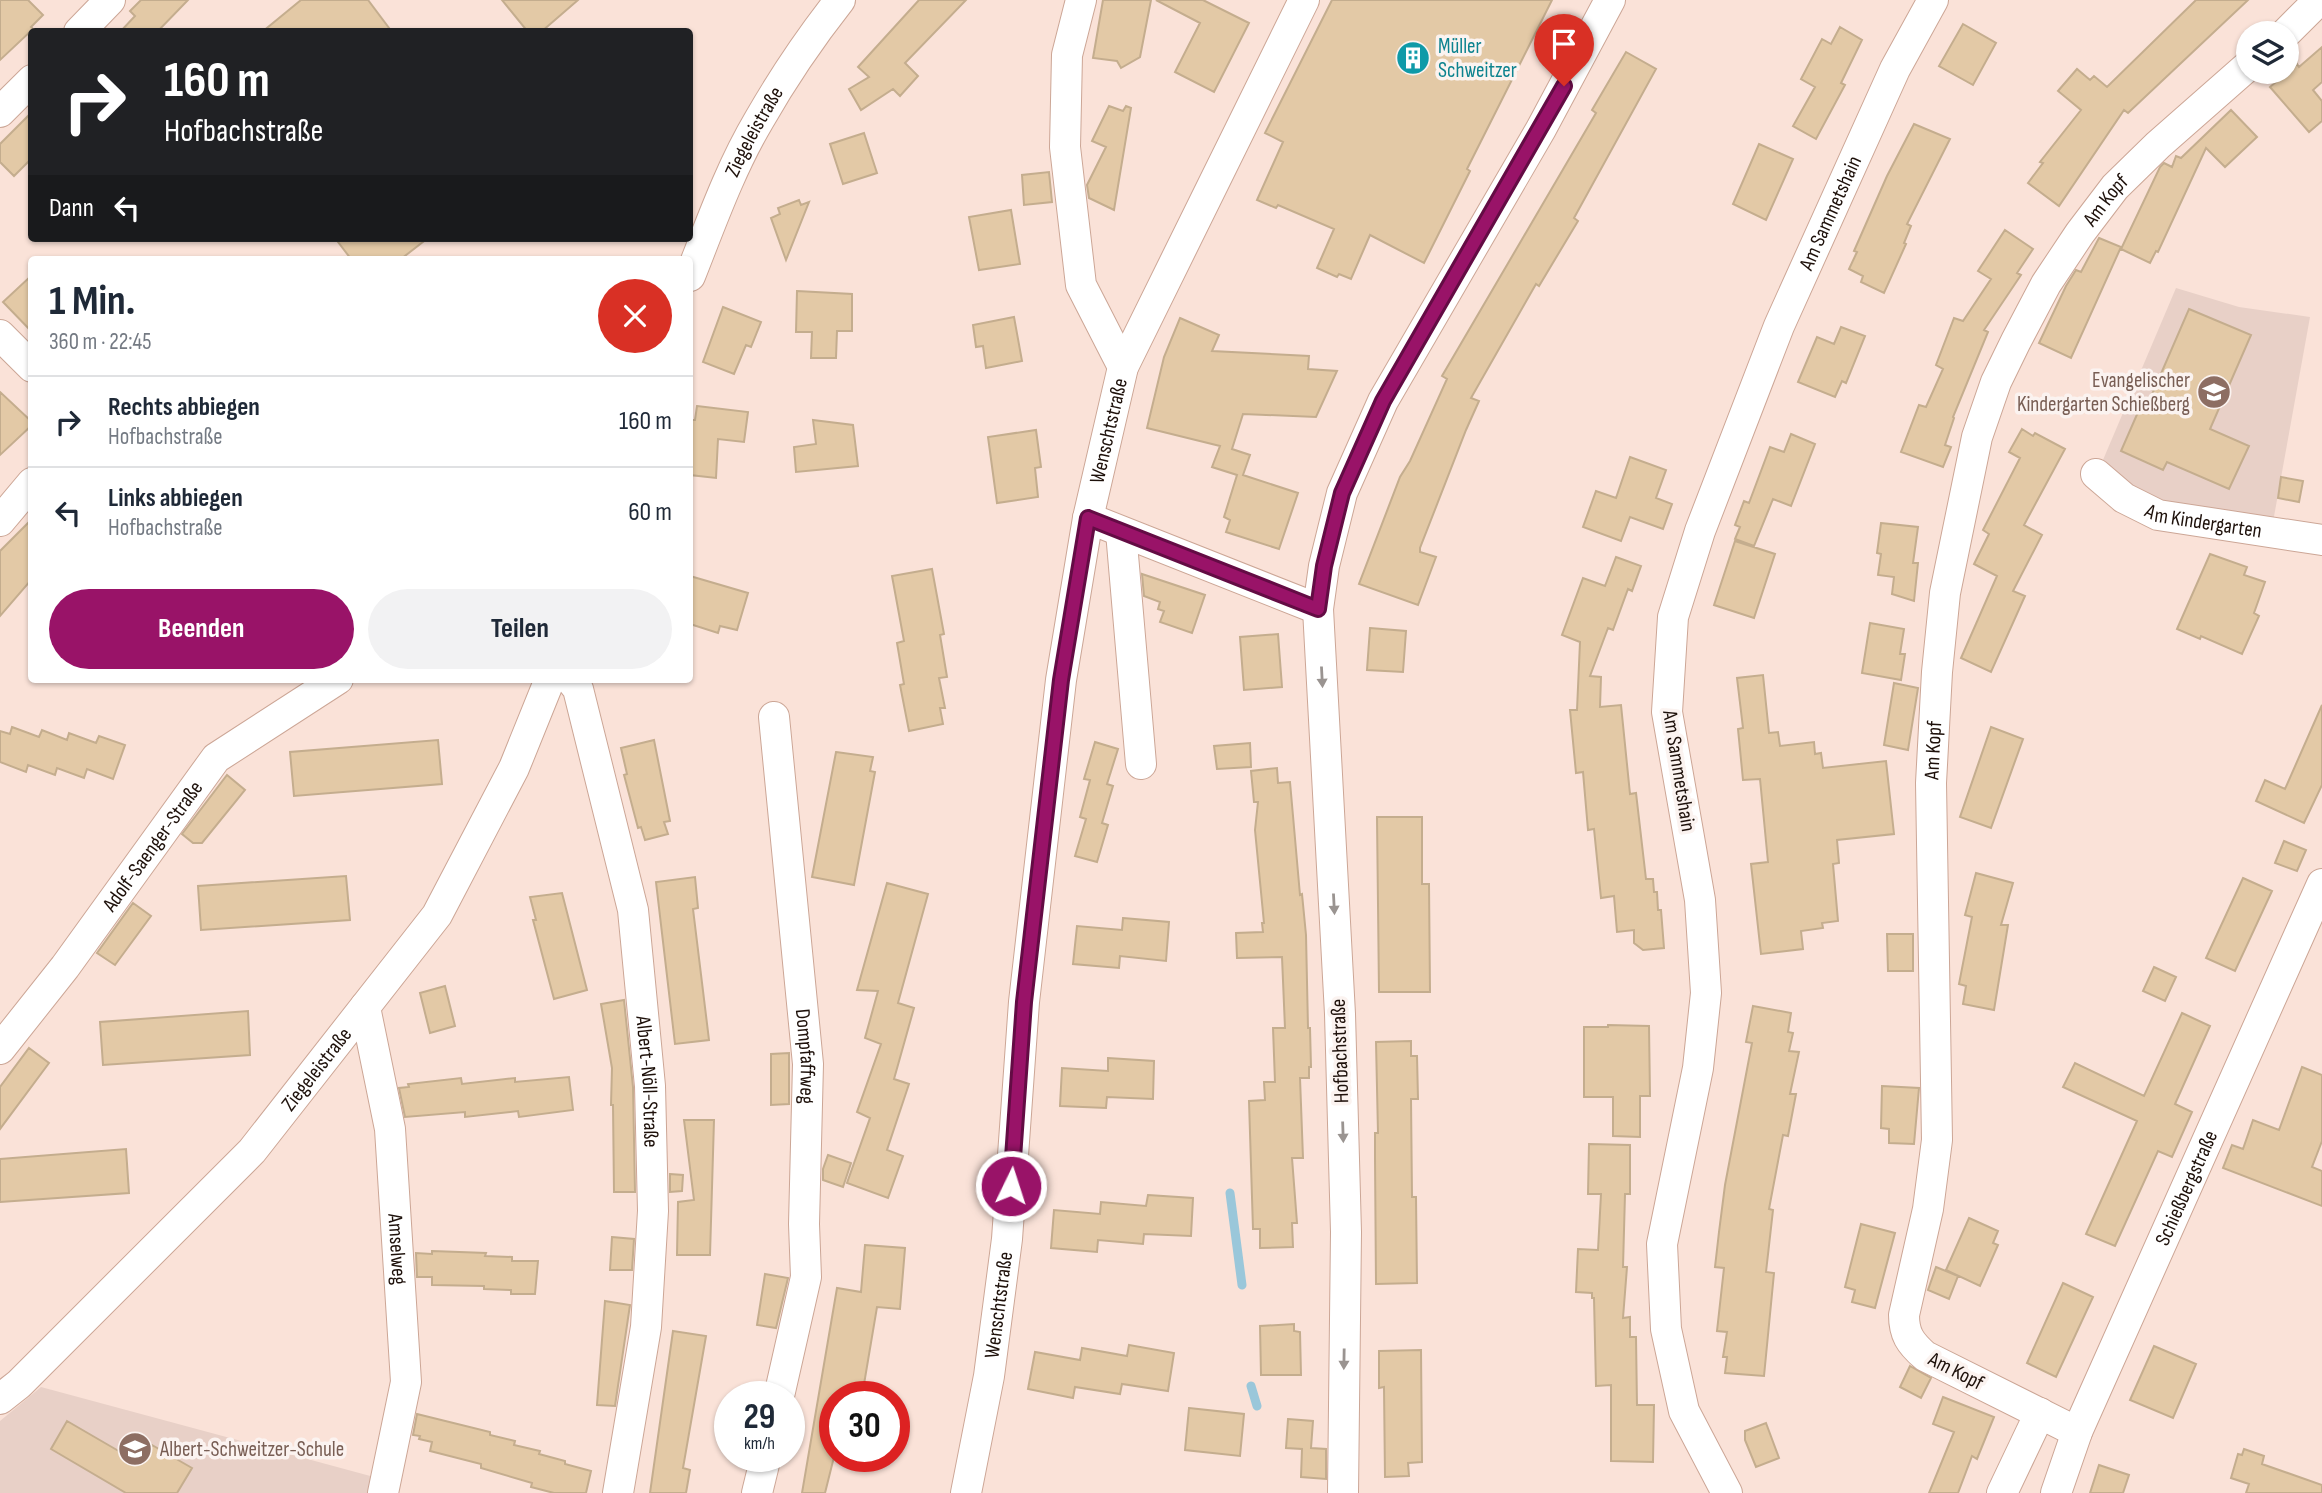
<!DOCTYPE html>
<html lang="de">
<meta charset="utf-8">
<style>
body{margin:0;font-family:"Sofia Sans Condensed",sans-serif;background:#f2f2f3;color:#1f2937;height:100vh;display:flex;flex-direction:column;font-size:26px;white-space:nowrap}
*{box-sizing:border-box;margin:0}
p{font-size:23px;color:#747a83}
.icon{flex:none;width:38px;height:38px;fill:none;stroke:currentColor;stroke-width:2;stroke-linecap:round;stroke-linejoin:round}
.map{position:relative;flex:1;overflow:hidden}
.drawer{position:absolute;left:28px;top:256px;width:665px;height:427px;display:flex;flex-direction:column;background:#fff;border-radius:7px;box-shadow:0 2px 5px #0004}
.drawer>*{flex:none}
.hud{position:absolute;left:28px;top:28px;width:665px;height:214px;border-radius:7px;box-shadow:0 2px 5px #0004;background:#202124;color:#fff;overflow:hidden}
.controls{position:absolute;left:2236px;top:21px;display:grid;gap:14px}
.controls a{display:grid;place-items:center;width:63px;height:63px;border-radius:50%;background:#fff;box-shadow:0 2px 5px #0004;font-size:35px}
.speed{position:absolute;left:714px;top:1381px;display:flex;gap:14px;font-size:35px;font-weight:700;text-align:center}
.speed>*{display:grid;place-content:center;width:91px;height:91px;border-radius:50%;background:#fff;box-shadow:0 2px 5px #0004;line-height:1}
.speed small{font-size:18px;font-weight:400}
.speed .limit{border:10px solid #d22;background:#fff;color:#111}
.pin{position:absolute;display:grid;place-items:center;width:60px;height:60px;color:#fff;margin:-72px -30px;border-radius:50% 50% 50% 0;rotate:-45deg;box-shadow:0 0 7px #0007}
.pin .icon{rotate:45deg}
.me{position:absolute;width:77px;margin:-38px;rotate:4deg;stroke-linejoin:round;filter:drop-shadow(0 0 5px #0008)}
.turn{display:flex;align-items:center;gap:24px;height:147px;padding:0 21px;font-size:32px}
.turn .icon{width:91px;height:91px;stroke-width:2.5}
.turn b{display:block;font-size:49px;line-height:60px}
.then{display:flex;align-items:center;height:66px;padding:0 21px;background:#0003;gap:14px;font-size:26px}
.round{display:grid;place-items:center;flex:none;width:74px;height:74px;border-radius:37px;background:#f2f2f3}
.summary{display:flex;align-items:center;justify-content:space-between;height:119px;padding:0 21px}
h1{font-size:42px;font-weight:700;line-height:52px}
.button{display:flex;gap:14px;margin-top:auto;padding:14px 21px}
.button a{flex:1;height:80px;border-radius:42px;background:#991368;color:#fff;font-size:28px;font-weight:700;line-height:80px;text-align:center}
.button a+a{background:#f2f2f3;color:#1f2937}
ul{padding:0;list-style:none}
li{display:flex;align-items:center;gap:21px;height:91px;padding:0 21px;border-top:2px solid #e0e1e3}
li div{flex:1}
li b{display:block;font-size:26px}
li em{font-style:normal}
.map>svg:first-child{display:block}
.education{fill:#e8d0c7}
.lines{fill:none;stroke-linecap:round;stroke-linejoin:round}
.stream{stroke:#9ac7da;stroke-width:9}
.building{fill:#e3c9a6;stroke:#c4ad8e;stroke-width:2}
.minor-casing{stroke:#cca696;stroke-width:32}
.minor{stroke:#fff;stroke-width:30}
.oneway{fill:#9a9491}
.route-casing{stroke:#630c44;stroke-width:18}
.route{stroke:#991368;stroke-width:12}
.labels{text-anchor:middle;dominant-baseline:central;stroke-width:7;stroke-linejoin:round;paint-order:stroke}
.culture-label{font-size:21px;fill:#0d838f;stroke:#fbf3f0;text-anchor:start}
.street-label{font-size:21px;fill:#1e110b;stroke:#fbf3f0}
.education-label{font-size:21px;fill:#785e54;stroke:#fbf3f0;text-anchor:end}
</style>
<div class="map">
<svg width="2322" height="1493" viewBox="0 0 2322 1493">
<rect width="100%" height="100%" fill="#fae2d8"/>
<!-- education -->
<path class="education" d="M2176 288 2239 307 2310 317 2273 522 2152 499 2100 467Z
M41 1387 374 1477 367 1493H0V1421Z"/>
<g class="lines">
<!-- stream -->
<path class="stream" d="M1230 1193 1242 1285
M1251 1386 1257 1406"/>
</g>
<!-- building -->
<path class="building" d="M0 0H28L43 15 31 27 33 29 0 60Z
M141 0H188L157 32H120L135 16 130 11Z
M301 0H368L392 32H262Z
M502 0H578L541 32H528Z
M919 0H966L905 63 918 76 900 96 893 89 861 110 849 89 869 77 858 67Z
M1103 0H1151L1140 57 1121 68 1117 61 1093 58Z
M1156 0H1203L1249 23 1214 92 1175 72 1200 23Z
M1332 0H1552L1467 169 1470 171 1424 263 1370 235 1351 279 1339 274 1337 277 1317 268 1334 229 1278 205 1276 208 1257 200 1283 142 1265 133Z
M2196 0H2248L2128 113 2124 110 2059 206 2028 183 2043 163 2040 162 2081 110 2058 91 2077 69 2090 80 2094 76 2107 87Z
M1963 24 1996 43 1973 85 1939 66Z
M1840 27 1862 40 1841 83 1845 85 1816 139 1793 126 1815 87 1801 79 1822 39 1831 44Z
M2322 47V82L2313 90 2322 101V121L2309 132 2270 87 2297 64 2299 67Z
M1626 52 1656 69 1574 218 1578 221 1539 286 1536 284 1471 398 1479 401 1466 430 1420 548V552L1436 557 1418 605 1359 584 1400 477 1410 461 1447 379 1442 376 1596 113 1592 110Z
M1109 106 1123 111 1126 106 1131 108 1114 210 1089 198 1087 185 1106 147 1092 141Z
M2231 110 2257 137 2225 167 2206 148 2158 252 2156 251 2150 263 2121 249 2160 167 2164 163 2172 167 2176 156 2181 158Z
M32 112V158L14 176 0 162V144Z
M1914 124 1950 139 1907 224 1911 226 1904 243 1906 244 1884 293 1861 282 1863 276 1849 269 1857 252 1854 251 1887 176Z
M864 133 877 173 843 184 830 144Z
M1759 144 1793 159 1766 220 1733 204Z
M1049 172 1052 202 1024 205 1022 175Z
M799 200 801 205 809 202 786 260 771 218 780 214 778 208Z
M1011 210 1020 264 979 270 969 217Z
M2005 230 2033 249 2017 273 2021 275 1984 330 1988 332 1953 417 1954 418 1945 445 1951 447 1943 467 1901 452 1919 405 1926 407 1943 369 1936 365 1954 318 1963 321 1991 279 1978 271Z
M335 238H428L401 259H351Z
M2099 238 2121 247 2071 358 2039 343 2066 286 2076 270 2081 272Z
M32 275V332L3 302Z
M797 291 852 294V331H837L836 358H811L812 332H796Z
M723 307 761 322 751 347 746 345 734 374 703 362Z
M2189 309 2251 335 2210 429 2249 446 2229 489 2167 462 2163 470 2121 451 2142 403 2147 406Z
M1014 317 1022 361 986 368 983 346 976 347 973 325Z
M1180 318 1219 335 1212 351 1309 356 1308 369 1337 371 1316 417 1243 414 1232 449 1250 455 1243 475 1298 493 1279 549 1226 532 1230 520 1224 517 1237 475 1212 467 1220 446 1147 428 1164 357Z
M1841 327 1865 336 1846 383 1842 381 1835 397 1798 382 1817 337 1834 344Z
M0 392 32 422V425L0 455Z
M697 406 748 412 744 442 718 439 716 478 690 475V420H695Z
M813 420 853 425 858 466 796 472 794 447 816 444Z
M2022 429 2033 436 2035 433 2065 449 2024 525 2042 535 2013 591 2025 596 1991 672 1961 658 1997 576 1974 564 1989 534 1983 530 2020 458 2009 452Z
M1036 430 1041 467 1035 468 1038 497 997 503 988 437Z
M1791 434 1815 444 1791 506 1773 499 1754 546 1735 539 1740 527 1735 525 1744 501 1749 503 1770 447 1784 452Z
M1630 457 1666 470 1656 498 1672 504 1663 529 1630 517 1621 541 1583 527 1596 491 1616 498Z
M2281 477 2303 481 2299 502 2278 498Z
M32 519V579L0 616V551Z
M1881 523 1918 527 1913 563H1918L1914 601 1892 594 1894 577 1878 575 1881 554 1877 553Z
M1735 541 1775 554 1754 618 1714 605Z
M2210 554 2247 567 2244 575 2265 582 2254 613 2259 616 2242 654 2201 636 2200 639 2177 629Z
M1616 557 1641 566 1632 591 1628 589 1613 630 1608 628 1590 676 1601 677 1600 707 1621 705 1630 794 1636 793 1646 879H1653L1654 892H1657L1658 910H1661L1664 948 1643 950 1634 943V930L1617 932 1614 896 1601 898 1594 829 1588 830 1583 772 1576 773 1570 710H1577L1580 642 1562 635 1583 578 1605 586Z
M932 569 944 634 940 635 947 677 939 678 945 708H940L943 724 909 731 900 685 904 684 897 643 904 641 892 576Z
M1142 574 1205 595 1192 633 1160 622 1164 611 1158 609 1160 602 1144 596Z
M690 576 748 593 737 630 720 626 718 633 690 624Z
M1870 623 1904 629 1900 654H1905L1901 680 1862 673Z
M1370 628 1406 631 1403 672 1367 670Z
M1278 634 1282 687 1244 690 1240 637Z
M1763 675 1769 733 1778 732 1780 746 1814 742 1815 754 1821 753 1823 768 1886 761 1894 834 1837 840 1839 863 1833 864 1838 921 1822 923 1823 928 1801 931 1803 949 1761 954 1751 864 1768 862 1760 779 1743 780 1738 729 1743 728 1737 678Z
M1894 683 1918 688 1908 750 1884 745Z
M2322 705V785L2304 823 2256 801 2265 780 2285 789Z
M12 727 39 737 42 730 67 740 69 733 96 743 99 736 125 745 113 779 87 769 84 778 57 768 55 775 28 765 26 772 0 762V731L10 734Z
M1991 727 2023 739 1991 828 1960 817Z
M438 740 442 784 294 796 290 752Z
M654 740 670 821 664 822 668 834 645 840 641 827 638 828 624 775 627 774 621 748Z
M1095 742 1118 749 1107 784 1113 786 1102 823 1108 825 1097 862 1075 856 1086 819 1080 817 1090 780 1084 779Z
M1250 743 1251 767 1217 769 1214 746Z
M836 752 873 757 870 771 875 772 854 885 812 877Z
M1277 768 1278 783 1290 782 1300 895 1302 894 1306 935 1308 1028H1310L1311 1067H1309V1078H1300L1303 1158H1292L1297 1223H1292L1293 1247 1260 1248V1229H1253L1249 1101 1265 1100 1264 1082H1275L1273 1028H1285L1282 957 1237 958 1236 933 1263 932 1262 923H1264L1255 830 1258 802H1254L1251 771Z
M227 775 245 790 202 843H193L182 834Z
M1377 817H1422V884H1429L1430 992H1379Z
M2284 841 2306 850 2297 871 2275 863Z
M1976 873 2013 883 2001 925H2008L1994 1010 1963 1004 1966 986 1959 984 1972 917 1965 915Z
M346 876 350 920 201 930 198 886Z
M695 877 698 908 693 909 709 1040 675 1044 656 882Z
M2243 878 2272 891 2235 971 2206 958Z
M887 883 928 894 898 1003 914 1008 894 1079 909 1084 887 1150 903 1156 888 1198 847 1183 870 1118 857 1112 881 1044 865 1038 878 991 857 990Z
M562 893 587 990 554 999 533 920H536L530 897Z
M133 903 151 916 115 965 97 953Z
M1123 918 1169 922 1166 961 1120 956 1119 968 1073 964 1077 926 1122 930Z
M1887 934H1913V971H1888Z
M2154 967 2176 977 2165 1001 2143 991Z
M445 986 455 1026 430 1033 420 993Z
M624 1000 633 1087 635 1192H614L613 1105H611L612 1068 601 1004Z
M1753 1006 1791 1013 1788 1032 1793 1033 1789 1051 1799 1052 1790 1094H1796L1788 1136 1783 1135 1769 1209 1773 1210 1766 1272 1774 1273 1764 1376 1725 1373 1727 1357H1723L1727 1332 1717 1331 1724 1268 1715 1267 1719 1232 1725 1185 1752 1043 1746 1042Z
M248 1011 250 1055 103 1065 100 1022Z
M2182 1013 2210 1026 2175 1104 2192 1112 2172 1157 2158 1151 2115 1246 2086 1234 2137 1121 2063 1087 2075 1063 2144 1096Z
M1608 1025 1649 1026 1650 1096H1640V1137L1613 1136V1097H1584V1027H1608Z
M1411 1041V1056H1417L1418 1099H1411L1412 1197H1416L1417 1283 1376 1284 1375 1157V1133H1378L1376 1042Z
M29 1048 49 1063 0 1129V1087Z
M789 1053V1104L771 1105V1054Z
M1108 1058 1154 1061 1153 1099 1107 1097 1106 1108 1060 1106 1062 1068 1108 1071Z
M2302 1067 2322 1075V1141L2312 1167 2322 1171V1206L2223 1168 2232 1145 2243 1149 2253 1120 2279 1130Z
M569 1077 573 1110 519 1117 518 1111 465 1117V1112L405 1117 399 1088 409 1087 408 1084 461 1078 462 1084 515 1078V1082Z
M1882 1086 1919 1088 1914 1144 1889 1143V1129L1881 1128Z
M684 1120H714L710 1255H677L678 1202 694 1200Z
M1589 1144 1630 1145V1194H1625L1623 1267H1627L1623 1318 1630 1317V1337H1636L1637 1405H1654L1653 1462 1611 1461V1385L1596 1386 1594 1298H1592V1293L1576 1292 1578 1249 1598 1250 1601 1194H1588Z
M126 1149 129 1193 0 1202V1159Z
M828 1155 851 1163 843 1187 823 1180V1169Z
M670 1174 683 1175 682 1191 670 1192Z
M1148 1195 1193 1198 1191 1236 1144 1234 1143 1244 1098 1240 1097 1252 1051 1248 1054 1210 1100 1214 1101 1202 1146 1206Z
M1969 1218 1998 1231 1993 1243 1998 1245 1980 1286 1946 1270Z
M1861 1224 1895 1233 1875 1308 1852 1302 1855 1290 1845 1287Z
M612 1237 634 1239 632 1270H610Z
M865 1245 905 1248 900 1309 877 1307 862 1396H835V1453L825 1493H802L837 1288 861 1292Z
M432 1251 486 1253 485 1256 512 1257V1261H538L535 1294H511V1290L484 1289V1286L432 1285V1277H417L416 1253 432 1254Z
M1936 1267 1958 1276 1949 1299 1928 1290Z
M765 1274 788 1278 776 1328 757 1325Z
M2063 1283 2093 1297 2056 1377 2027 1363Z
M605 1301 630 1305 615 1406 597 1405Z
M1294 1324V1331L1300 1332 1301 1375H1261L1260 1326Z
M673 1331 706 1336 683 1468 690 1470 686 1493H650Z
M1129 1345 1174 1353 1168 1391 1122 1384 1120 1394 1075 1387 1073 1398 1028 1389 1035 1352 1080 1360 1082 1348 1127 1356Z
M2154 1346 2196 1364 2173 1418 2130 1400Z
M1421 1350 1422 1462 1408 1463 1409 1476 1385 1477 1384 1387 1379 1388V1351Z
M1910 1366 1931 1378 1921 1398 1900 1387Z
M1943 1397 1994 1417 1977 1459 1972 1456 1958 1493H1929L1954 1432 1933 1424Z
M1189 1408 1244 1414 1240 1456 1185 1450Z
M417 1414 490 1432V1435L515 1441 514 1445 540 1451 539 1454 565 1461V1464L591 1471 586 1493H554L531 1487 532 1483 481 1468V1464L430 1451 432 1442 419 1439 420 1436 413 1435Z
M1288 1419 1313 1421 1311 1448 1326 1449V1479L1301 1477 1302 1449 1286 1448Z
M67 1421 141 1464 152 1445 192 1468 177 1493H126L51 1449Z
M1766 1423 1779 1458 1756 1467 1745 1440V1431Z
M2244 1449 2264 1456 2262 1464 2322 1485V1493H2246L2249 1484 2231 1478 2238 1454 2242 1455Z
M2099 1465 2129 1475 2123 1493H2090Z"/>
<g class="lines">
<!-- minor casing -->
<g class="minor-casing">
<g id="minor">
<path d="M1081 0 1067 55 1065 147 1081 285 1123 367"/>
<path d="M79 32 110 0"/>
<path d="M2286 33 2319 0"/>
<path d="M0 112 32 80"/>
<path id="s1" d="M690 276C711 223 730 169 759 120 783 78 810 38 840 0"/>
<path d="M0 335 32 367"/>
<path id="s2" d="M2096 474 2124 498 2158 515 2322 540"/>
<path d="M1088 518 1318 609"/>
<path d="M0 521 32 483"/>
<path d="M1121 532 1141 764"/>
<path id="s3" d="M570 679 578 689 633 910 650 1086 653 1211 646 1327 618 1493"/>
<path id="s4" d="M774 717 808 1064 804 1224 806 1277 779 1396"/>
<path id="s5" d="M365 1007 390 1129 406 1382 383 1493"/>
<path id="s6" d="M0 1049 65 967 216 758 338 679"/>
<path id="s7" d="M0 1399 19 1384 252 1151 437 915 514 768 550 679"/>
<path id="s8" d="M2077 1432 1925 1356C1910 1343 1904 1334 1904 1315L1928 1209 1937 1140 1931 783 1937 672 1945 593 1977 437 1996 382 2016 341 2046 284 2080 233 2115 187 2158 145 2249 65"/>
<path d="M757 1493 766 1456"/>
<path id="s9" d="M966 1493 989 1376 1007 1239 1024 1002 1061 680 1088 518 1123 367 1304 0"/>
<path d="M1343 1493 1346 1232 1340 1014 1318 609 1324 566 1342 493 1383 401 1541 129 1610 0"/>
<path id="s10" d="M1727 1493 1684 1411 1666 1329 1662 1244 1698 1068 1706 993 1700 900 1667 712 1673 617 1700 531 1779 326 1895 69 1933 0"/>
<path d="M2002 1493 2040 1413"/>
<path id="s11" d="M2056 1493 2077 1432 2322 884"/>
</g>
</g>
<!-- minor -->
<use href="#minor" class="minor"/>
</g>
<!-- one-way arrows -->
<defs><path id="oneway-solid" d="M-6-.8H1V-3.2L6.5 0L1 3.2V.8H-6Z" transform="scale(1.75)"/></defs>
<g class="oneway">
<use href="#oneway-solid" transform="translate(1322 677) rotate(87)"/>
<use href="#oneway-solid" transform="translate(1334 904) rotate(87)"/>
<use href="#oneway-solid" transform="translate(1343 1132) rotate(88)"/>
<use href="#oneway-solid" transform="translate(1344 1359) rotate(91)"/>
</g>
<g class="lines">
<!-- route casing -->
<g class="route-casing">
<path id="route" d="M1011 1186 1024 1002 1061 680 1088 518 1318 609 1324 566 1342 493 1383 401 1564 86"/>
</g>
<!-- route -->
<use href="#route" class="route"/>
</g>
<!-- icons -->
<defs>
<g id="building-disc" transform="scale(1.75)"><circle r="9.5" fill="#0f9aa8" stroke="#fbf3f0"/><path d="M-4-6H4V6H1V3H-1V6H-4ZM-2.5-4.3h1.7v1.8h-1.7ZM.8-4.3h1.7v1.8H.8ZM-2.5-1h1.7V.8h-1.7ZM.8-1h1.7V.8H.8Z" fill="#fff"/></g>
<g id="school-disc" transform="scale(1.75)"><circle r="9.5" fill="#8d6e63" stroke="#fbf3f0"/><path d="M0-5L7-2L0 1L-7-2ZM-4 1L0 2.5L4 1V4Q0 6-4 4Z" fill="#fff"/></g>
</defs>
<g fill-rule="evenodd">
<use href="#building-disc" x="1413" y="58"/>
<use href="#school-disc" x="2214" y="392"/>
<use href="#school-disc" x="135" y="1449"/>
</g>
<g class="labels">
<!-- culture labels -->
<g class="culture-label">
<text x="1438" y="46">Müller<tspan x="1438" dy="24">Schweitzer</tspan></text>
</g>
<!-- street labels -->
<g class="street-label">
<text stroke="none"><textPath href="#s1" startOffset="158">Ziegeleistraße</textPath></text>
<text stroke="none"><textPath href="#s8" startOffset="1374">Am Kopf</textPath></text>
<text stroke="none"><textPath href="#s10" startOffset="1330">Am Sammetshain</textPath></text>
<text stroke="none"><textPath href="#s9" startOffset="1073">Wenschtstraße</textPath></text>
<text stroke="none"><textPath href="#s2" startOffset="121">Am Kindergarten</textPath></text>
<text stroke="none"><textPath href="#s8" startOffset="786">Am Kopf</textPath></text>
<text transform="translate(1679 771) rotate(81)">Am Sammetshain</text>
<text stroke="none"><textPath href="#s6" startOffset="254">Adolf-Saenger-Straße</textPath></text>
<text transform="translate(1340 1051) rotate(-92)">Hofbachstraße</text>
<text stroke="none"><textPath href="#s4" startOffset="341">Dompfaffweg</textPath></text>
<text stroke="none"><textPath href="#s7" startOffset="458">Ziegeleistraße</textPath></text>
<text stroke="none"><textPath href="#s3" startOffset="413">Albert-Nöll-Straße</textPath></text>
<text stroke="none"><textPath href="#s11" startOffset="332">Schießbergstraße</textPath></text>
<text stroke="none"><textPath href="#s5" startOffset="245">Amselweg</textPath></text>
<text stroke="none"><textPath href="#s9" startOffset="191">Wenschtstraße</textPath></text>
<text transform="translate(1956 1371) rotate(27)">Am Kopf</text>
</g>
<!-- education labels -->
<g class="education-label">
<text x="2190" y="380">Evangelischer<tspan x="2190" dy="24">Kindergarten Schießberg</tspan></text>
<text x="160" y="1449" text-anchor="start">Albert-Schweitzer-Schule</text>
</g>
</g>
</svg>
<div class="controls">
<a><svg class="icon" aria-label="layers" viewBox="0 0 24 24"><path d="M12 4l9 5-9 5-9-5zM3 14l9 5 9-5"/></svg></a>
</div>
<div class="speed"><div>29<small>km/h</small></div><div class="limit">30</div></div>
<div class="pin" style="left:1564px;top:86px;background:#d93025"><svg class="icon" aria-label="arrive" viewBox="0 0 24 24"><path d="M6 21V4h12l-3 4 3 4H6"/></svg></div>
<svg class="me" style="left:1011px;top:1186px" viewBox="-20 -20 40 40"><circle r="17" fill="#991368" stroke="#fff" stroke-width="3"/><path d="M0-11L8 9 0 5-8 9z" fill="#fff"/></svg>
<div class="hud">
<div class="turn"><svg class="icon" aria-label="right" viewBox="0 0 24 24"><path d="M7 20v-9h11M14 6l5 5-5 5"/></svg><div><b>160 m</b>Hofbachstraße</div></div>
<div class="then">Dann<svg class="icon" aria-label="left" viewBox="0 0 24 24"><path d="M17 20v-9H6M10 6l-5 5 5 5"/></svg></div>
</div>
<section class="drawer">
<div class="summary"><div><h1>1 Min.</h1><p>360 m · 22:45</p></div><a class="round" style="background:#d93025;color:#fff"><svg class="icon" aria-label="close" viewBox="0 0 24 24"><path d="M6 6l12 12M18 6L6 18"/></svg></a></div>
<ul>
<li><svg class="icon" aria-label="right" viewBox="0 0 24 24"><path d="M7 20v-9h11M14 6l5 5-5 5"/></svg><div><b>Rechts abbiegen</b><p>Hofbachstraße</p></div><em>160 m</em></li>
<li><svg class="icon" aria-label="left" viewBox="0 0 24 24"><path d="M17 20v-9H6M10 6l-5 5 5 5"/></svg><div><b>Links abbiegen</b><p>Hofbachstraße</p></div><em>60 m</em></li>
</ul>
<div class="button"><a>Beenden</a><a>Teilen</a></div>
</section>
</div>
